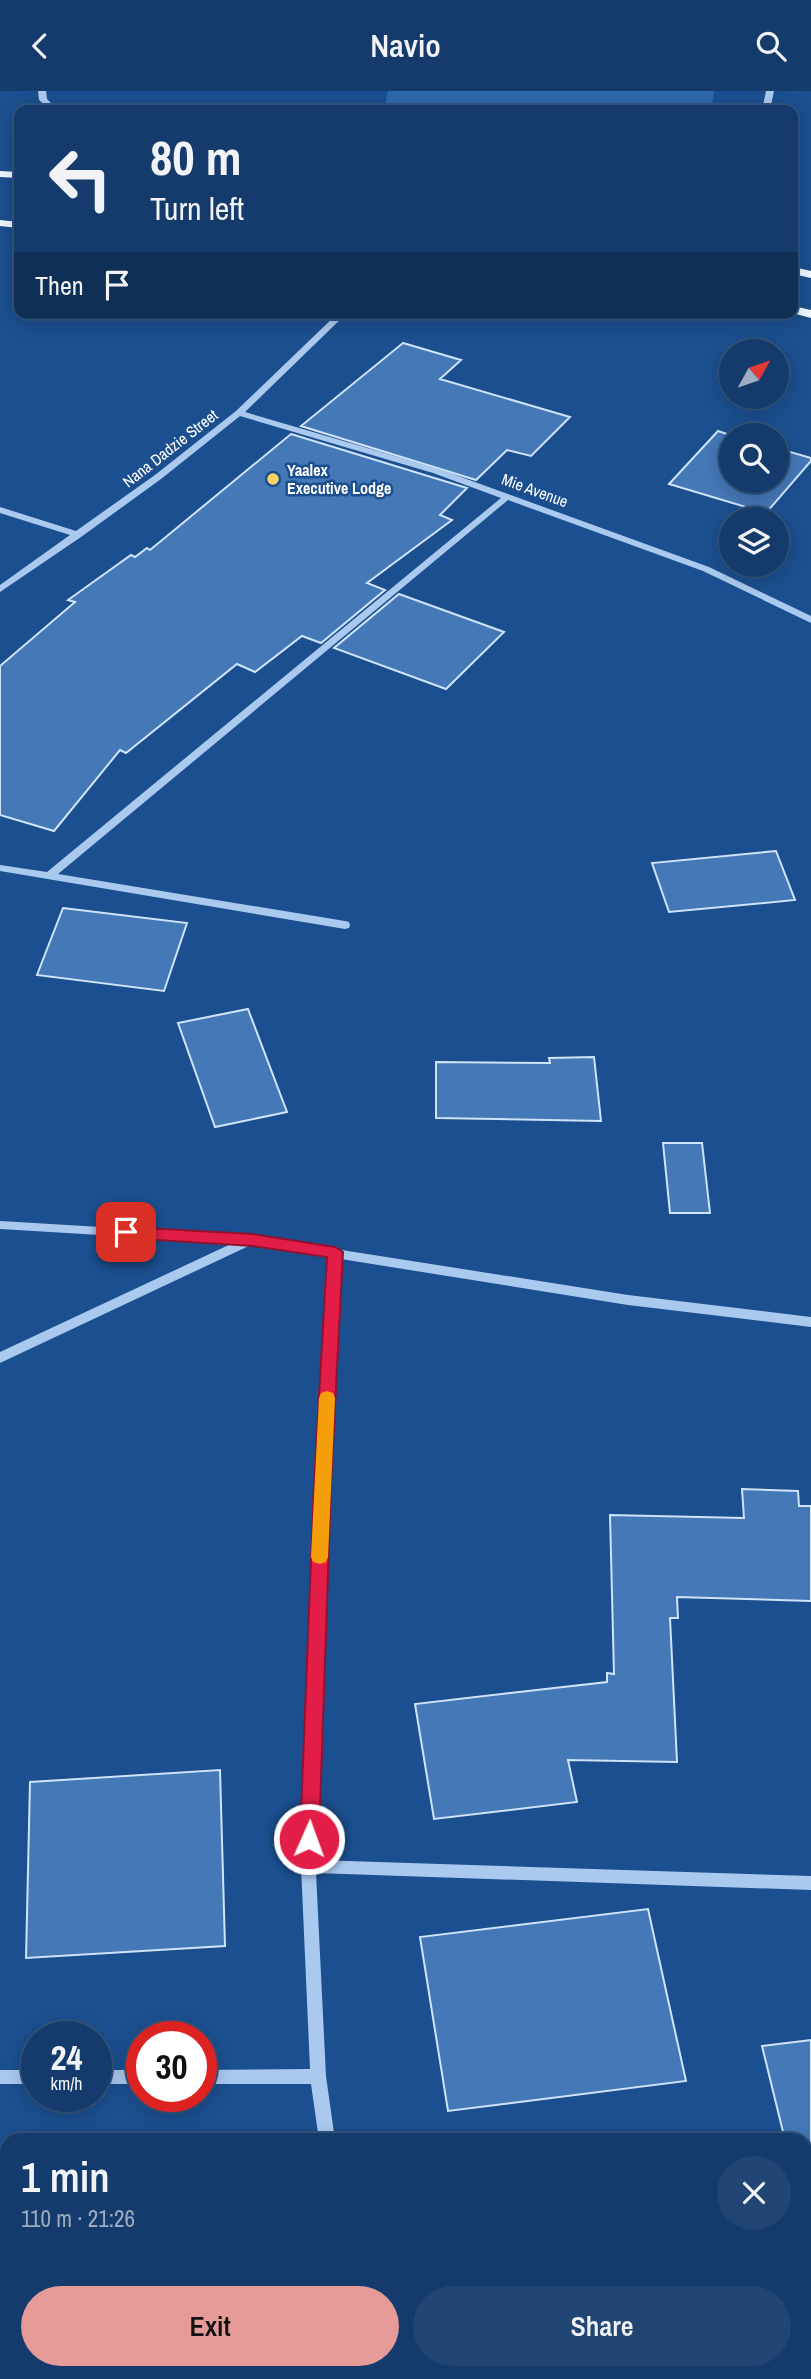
<!DOCTYPE html>
<meta charset="utf-8">
<style>
body{margin:0;font-family:"Archivo Narrow",sans-serif;background:#214673;color:#f1f3f6;height:100vh;display:flex;flex-direction:column;font-size:26px;white-space:nowrap}
*{box-sizing:border-box;margin:0}
p{font-size:23px;color:#9dadc1}
.icon{flex:none;width:38px;height:38px;fill:none;stroke:currentColor;stroke-width:2;stroke-linecap:round;stroke-linejoin:round}
.map{position:relative;flex:1;overflow:hidden}
.panel{position:absolute;left:0px;top:2042px;width:812px;height:247px;display:flex;flex-direction:column;background:#143b6b;border-radius:21px 21px 0 0;box-shadow:0 4px 18px #0003,0 0 0 2px #33557e}
.panel>*{flex:none}
.top-card{position:absolute;left:14px;top:14px;width:784px;height:214px;border-radius:14px;box-shadow:0 4px 18px #0003,0 0 0 2px #33557e;background:#143b6b;color:#f1f3f6;overflow:hidden}
.needle{width:46px;rotate:50deg}
.controls{position:absolute;left:719px;top:248px;display:grid;gap:14px}
.controls a{display:grid;place-items:center;width:70px;height:70px;border-radius:50%;background:#143b6b;box-shadow:0 4px 18px #0003,0 0 0 2px #33557e;font-size:35px}
.speed{position:absolute;left:21px;top:1930px;display:flex;gap:14px;font-size:35px;font-weight:700;text-align:center}
.speed>*{display:grid;place-content:center;width:91px;height:91px;border-radius:50%;background:#143b6b;box-shadow:0 4px 18px #0003,0 0 0 2px #33557e;line-height:1}
.speed small{font-size:18px;font-weight:400}
.speed .limit{border:10px solid #d22;background:#fff;color:#111}
.pin{position:absolute;display:grid;place-items:center;width:60px;height:60px;color:#fff;margin:-30px;border-radius:14px;box-shadow:0 4px 10px #0006}
.me{position:absolute;width:77px;margin:-38px;rotate:2deg;stroke-linejoin:round;filter:drop-shadow(0 0 5px #0008)}
.turn{display:flex;align-items:center;gap:24px;height:147px;padding:0 21px;font-size:32px}
.turn .icon{width:91px;height:91px;stroke-width:2.5}
.turn b{display:block;font-size:49px;line-height:60px}
.then{display:flex;align-items:center;height:66px;padding:0 21px;background:#0003;gap:14px;font-size:26px}
.round{display:grid;place-items:center;flex:none;width:74px;height:74px;border-radius:37px;background:#214673}
.overview{display:flex;align-items:center;justify-content:space-between;height:119px;padding:0 21px}
h1{font-size:42px;font-weight:600;line-height:52px}
.primary-button{display:flex;gap:14px;margin-top:auto;padding:14px 21px}
.primary-button a{flex:1;height:80px;border-radius:42px;background:#e69b98;color:#111;font-size:28px;font-weight:600;line-height:80px;text-align:center}
.primary-button a+a{background:#214673;color:#f1f3f6}
header{display:flex;justify-content:space-between;align-items:center;height:91px;padding:0 21px;background:#143b6b;font-size:32px;font-weight:600}
.map>svg:first-child{display:block}
.green{fill:#2e69ad}
.building{fill:#4478b7;stroke:#cfe3fa;stroke-width:2}
.lines{fill:none;stroke-linecap:round;stroke-linejoin:round}
.minor{fill:#a9c9ee;fill-rule:evenodd}
.major{fill:#f0f6ff;fill-rule:evenodd}
.route{fill:#e11d48;stroke:#92132f;stroke-width:2}
.slow{fill:#f59e0b}
.poi-dot{fill:#ffd166;stroke:#1b4f8f;stroke-width:2.5}
.labels{text-anchor:middle;dominant-baseline:central;stroke-width:5;stroke-linejoin:round;paint-order:stroke}
.far-street-label{font-size:16px;fill:#fff;stroke:#1b4f8f}
.far-poi-label{font-size:16px;font-weight:bold;fill:#fff;stroke:#1b4f8f;text-anchor:start}
</style>
<header><svg class="icon" aria-label="back" viewBox="0 0 24 24"><path d="M15 5l-7 7 7 7"/></svg>Navio<svg class="icon" aria-label="search" viewBox="0 0 24 24"><circle cx="10" cy="10" r="6"/><path d="M15 15l6 6"/></svg></header>
<div class="map">
<svg width="811" height="2288" viewBox="0 0 811 2288">
<rect width="100%" height="100%" fill="#1b4f8f"/>
<!-- green -->
<path class="green" d="M388 0H714L711 19H384Z"/>
<!-- building -->
<path class="building" d="M403 252 461 269 440 288 570 326 531 365 507 359 476 389 301 335Z
M718 340 733 345 732 390H777V357L811 367V370L766 422 669 393Z
M291 343 467 397 440 424 452 429 367 492 385 499 321 552 302 545 255 581 237 573 126 662 120 659 54 740 0 724V575L75 511 68 509 131 464 135 466 147 457 150 459Z
M399 503 504 541 446 598 334 557Z
M776 760 795 809 669 821 652 772Z
M63 817 187 832 164 900 37 884Z
M248 918 287 1021 215 1036 178 932Z
M594 966 601 1030 436 1027V971L550 972 549 967Z
M663 1052H702L710 1122H670Z
M742 1398 798 1400 799 1415H811V1510L677 1506 678 1527H670L677 1671 568 1669 577 1711 434 1728 415 1613 607 1591V1582L614 1583 610 1424 744 1427Z
M220 1679 225 1855 26 1867 30 1691Z
M648 1818 686 1990 448 2020 420 1846Z
M811 1949V2089L805 2090V2049H785L762 1955Z"/>
<g class="lines">
<!-- minor -->
<path class="minor" d="M38 0H46L47 8 58 19H50L39 9Z
M766 0H774L770 19H762Z
M338 222H347L245 321 439 378 709 476 811 525V532L703 480 508 409 58 783 345 830 349 831 350 834 349 837 345 838 0 780V774L47 781 501 407 433 382 240 325 161 388 81 446 0 501V494L70 444 0 422V416L76 440 155 384 236 320Z
M0 1130 253 1145 628 1204 811 1226V1236L628 1214 341 1168 329 1393 316 1769 811 1785V1799L316 1782 326 1985 335 2049H319L311 1993H201V1979L310 1978 301 1775 315 1393 329 1166 253 1153 0 1272V1261L233 1152 0 1138Z
M0 1979H37V1993H0Z
M96 1979H142V1993H96Z
M348 2282H366V2288H348Z"/>
<!-- major -->
<path class="major" d="M0 80 19 81V87L0 86Z
M0 129 19 131V137L0 135Z
M793 176 811 180V187L793 183Z
M793 215 811 219V227L792 222Z"/>
</g>
<!-- route -->
<path class="route" d="M126 1136 253 1143 335 1156 343 1161 331 1393 319 1748 316 1754 309 1756 303 1754 300 1748 314 1393 327 1166 253 1155 126 1147 118 1141Z"/>
<!-- slow -->
<path class="slow" d="M327 1300 333 1302 335 1307 328 1466 326 1471 320 1473 313 1471 311 1466 319 1307 321 1302Z"/>
<!-- markers -->
<circle class="poi-dot" cx="273" cy="388" r="7"/>
<g class="labels">
<!-- far-street labels -->
<g class="far-street-label">
<text transform="translate(170 357) rotate(-38)">Nana Dadzie Street</text>
<text transform="translate(535 399) rotate(20)">Mie Avenue</text>
</g>
<!-- far-poi labels -->
<g class="far-poi-label">
<text x="287" y="379">Yaalex<tspan x="287" dy="18">Executive Lodge</tspan></text>
</g>
</g>
</svg>
<div class="controls">
<a><svg class="needle" viewBox="-14 -14 28 28"><path d="M0-13l5 13h-10z" fill="#e53935"/><path d="M0 13l5-13h-10z" fill="#9dadc1"/></svg></a>
<a><svg class="icon" aria-label="search" viewBox="0 0 24 24"><circle cx="10" cy="10" r="6"/><path d="M15 15l6 6"/></svg></a>
<a><svg class="icon" aria-label="layers" viewBox="0 0 24 24"><path d="M12 4l9 5-9 5-9-5zM3 14l9 5 9-5"/></svg></a>
</div>
<div class="speed"><div>24<small>km/h</small></div><div class="limit">30</div></div>
<div class="pin" style="left:126px;top:1141px;background:#d93025"><svg class="icon" aria-label="arrive" viewBox="0 0 24 24"><path d="M6 21V4h12l-3 4 3 4H6"/></svg></div>
<svg class="me" style="left:309px;top:1748px" viewBox="-20 -20 40 40"><circle r="17" fill="#e11d48" stroke="#fff" stroke-width="3"/><path d="M0-11L8 9 0 5-8 9z" fill="#fff"/></svg>
<div class="top-card">
<div class="turn"><svg class="icon" aria-label="left" viewBox="0 0 24 24"><path d="M17 20v-9H6M10 6l-5 5 5 5"/></svg><div><b>80 m</b>Turn left</div></div>
<div class="then">Then<svg class="icon" aria-label="arrive" viewBox="0 0 24 24"><path d="M6 21V4h12l-3 4 3 4H6"/></svg></div>
</div>
<section class="panel">
<div class="overview"><div><h1>1 min</h1><p>110 m · 21:26</p></div><a class="round"><svg class="icon" aria-label="close" viewBox="0 0 24 24"><path d="M6 6l12 12M18 6L6 18"/></svg></a></div>
<div class="primary-button"><a>Exit</a><a>Share</a></div>
</section>
</div>
